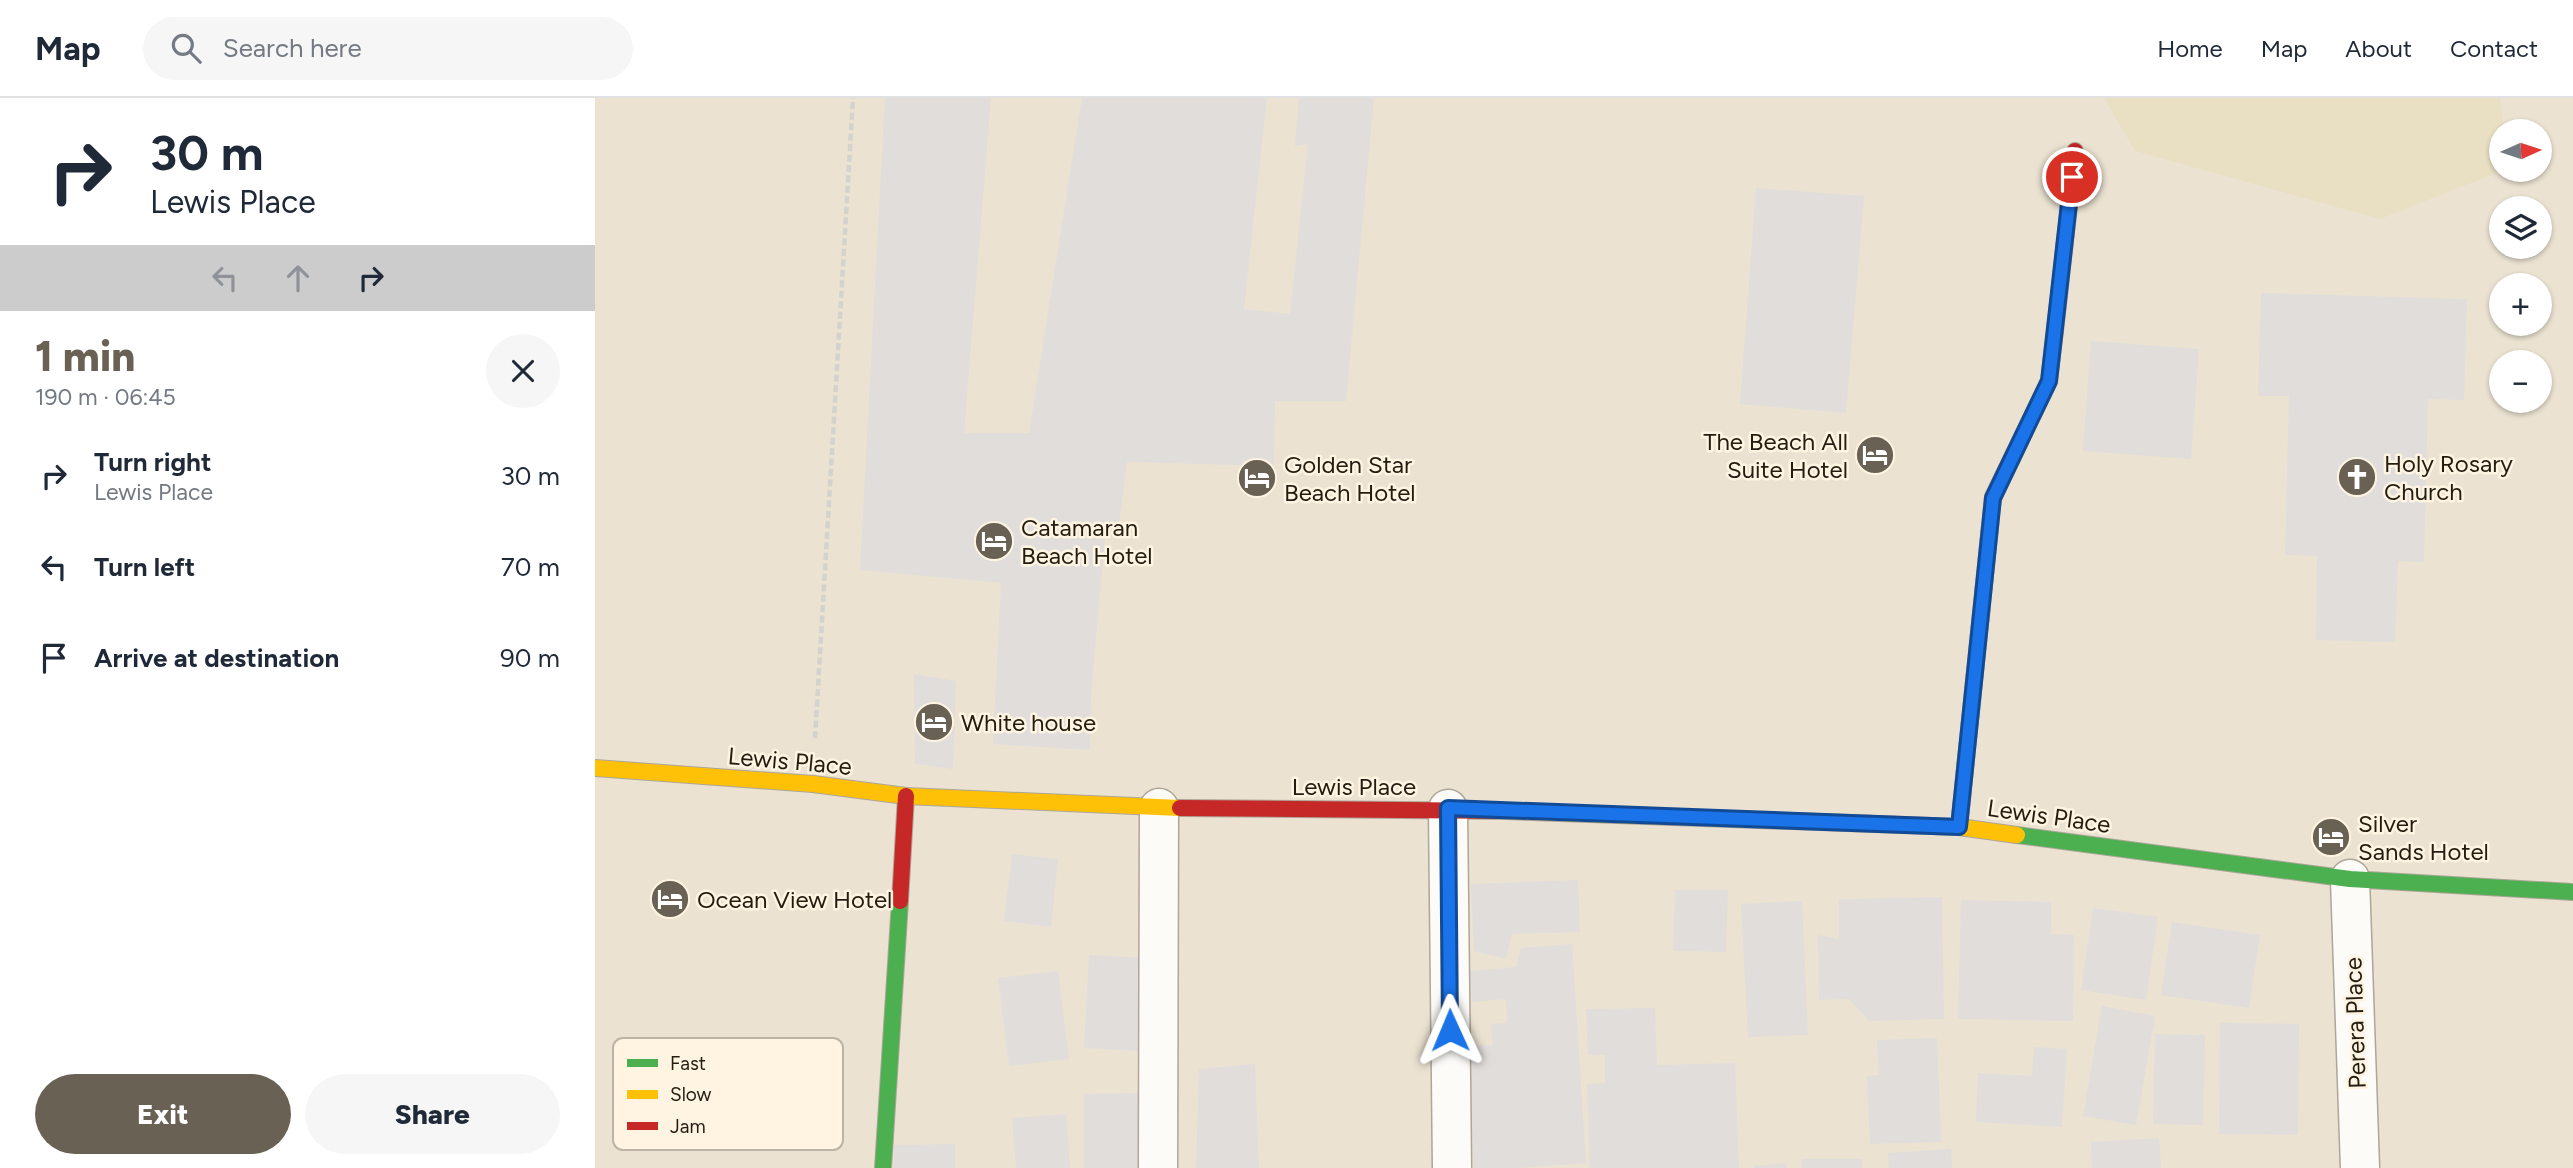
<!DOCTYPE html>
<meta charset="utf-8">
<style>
body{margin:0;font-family:Figtree,sans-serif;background:#f6f6f7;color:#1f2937;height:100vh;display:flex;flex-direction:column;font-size:26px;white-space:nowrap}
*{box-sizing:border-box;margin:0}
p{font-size:23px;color:#747a83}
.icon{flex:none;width:38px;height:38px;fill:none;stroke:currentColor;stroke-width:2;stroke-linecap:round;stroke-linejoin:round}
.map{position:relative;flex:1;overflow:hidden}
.sheet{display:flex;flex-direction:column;background:#fff;width:595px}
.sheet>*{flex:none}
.top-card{background:#fff;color:#1f2937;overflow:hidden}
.needle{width:46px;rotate:87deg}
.buttons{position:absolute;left:1894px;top:21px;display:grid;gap:14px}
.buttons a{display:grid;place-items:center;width:63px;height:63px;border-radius:50%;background:#fff;box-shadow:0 2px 5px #0004;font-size:35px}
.pin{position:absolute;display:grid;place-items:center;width:60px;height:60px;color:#fff;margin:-30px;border:4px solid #fff;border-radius:50%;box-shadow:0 2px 7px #0007}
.me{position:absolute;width:77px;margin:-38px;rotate:359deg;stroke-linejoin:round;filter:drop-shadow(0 0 5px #0008)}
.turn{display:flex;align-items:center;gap:24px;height:147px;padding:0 35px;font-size:32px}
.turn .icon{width:91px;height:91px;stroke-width:2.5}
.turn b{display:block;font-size:49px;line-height:60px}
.lanes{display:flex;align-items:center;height:66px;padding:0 35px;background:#0003;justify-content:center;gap:35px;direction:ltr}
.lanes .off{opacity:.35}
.round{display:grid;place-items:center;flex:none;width:74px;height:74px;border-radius:37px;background:#f6f6f7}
.summary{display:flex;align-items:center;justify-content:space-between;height:119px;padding:0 35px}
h1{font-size:42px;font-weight:800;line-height:52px;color:#696254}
.cta{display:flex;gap:14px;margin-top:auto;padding:14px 35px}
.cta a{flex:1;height:80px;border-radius:42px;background:#696254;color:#fff;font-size:28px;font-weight:800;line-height:80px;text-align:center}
.cta a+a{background:#f6f6f7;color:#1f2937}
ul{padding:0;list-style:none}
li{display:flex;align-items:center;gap:21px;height:91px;padding:0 35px}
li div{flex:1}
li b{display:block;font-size:26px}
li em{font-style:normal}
header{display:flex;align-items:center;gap:42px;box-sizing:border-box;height:98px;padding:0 35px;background:#fff;border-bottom:2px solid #e0e1e3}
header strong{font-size:33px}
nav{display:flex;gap:38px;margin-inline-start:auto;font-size:24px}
.search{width:490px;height:63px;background:#f6f6f7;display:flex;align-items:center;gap:18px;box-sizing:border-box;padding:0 24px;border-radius:38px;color:#747a83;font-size:26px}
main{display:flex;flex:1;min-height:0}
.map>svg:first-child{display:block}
.sand{fill:#e9e0c4}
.building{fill:#e1dddb}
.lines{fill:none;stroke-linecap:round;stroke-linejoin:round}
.street-casing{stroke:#ada699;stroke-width:41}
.fast-casing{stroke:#ada699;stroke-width:18}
.slow-casing{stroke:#ada699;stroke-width:18}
.jam-casing{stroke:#ada699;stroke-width:18}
.path{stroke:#d4d2cd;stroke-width:4.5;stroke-dasharray:7 3.5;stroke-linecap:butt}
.street{stroke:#fcfbf8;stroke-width:38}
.fast{stroke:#4caf50;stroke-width:16}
.slow{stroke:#ffc107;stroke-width:16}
.jam{stroke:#c62828;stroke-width:16}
.route-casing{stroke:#114b97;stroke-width:18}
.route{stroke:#1a73e8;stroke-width:12}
.labels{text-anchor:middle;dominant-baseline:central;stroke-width:5;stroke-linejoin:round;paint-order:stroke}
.poi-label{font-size:24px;fill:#231d11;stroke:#fef4e1;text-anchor:start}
.street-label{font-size:24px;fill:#231d11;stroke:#fef4e1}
.key{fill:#fef4e1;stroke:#bcb4a3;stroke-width:2}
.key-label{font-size:19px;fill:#231d11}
</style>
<header>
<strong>Map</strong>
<div class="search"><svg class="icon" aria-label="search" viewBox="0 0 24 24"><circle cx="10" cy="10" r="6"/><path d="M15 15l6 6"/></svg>Search here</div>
<nav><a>Home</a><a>Map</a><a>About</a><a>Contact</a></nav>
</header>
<main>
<section class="sheet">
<div class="top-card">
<div class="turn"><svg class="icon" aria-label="right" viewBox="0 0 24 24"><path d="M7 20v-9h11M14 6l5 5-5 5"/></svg><div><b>30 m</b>Lewis Place</div></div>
<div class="lanes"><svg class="icon off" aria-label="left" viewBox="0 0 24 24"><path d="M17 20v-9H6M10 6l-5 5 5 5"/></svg><svg class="icon off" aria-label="ahead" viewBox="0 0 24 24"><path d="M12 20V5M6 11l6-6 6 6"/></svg><svg class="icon" aria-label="right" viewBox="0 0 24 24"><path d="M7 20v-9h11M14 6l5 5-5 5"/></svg></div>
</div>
<div class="summary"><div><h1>1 min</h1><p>190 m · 06:45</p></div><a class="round"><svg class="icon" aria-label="close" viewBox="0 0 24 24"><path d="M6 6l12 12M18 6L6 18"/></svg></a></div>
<ul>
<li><svg class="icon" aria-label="right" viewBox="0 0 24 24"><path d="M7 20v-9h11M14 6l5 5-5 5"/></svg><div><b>Turn right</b><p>Lewis Place</p></div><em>30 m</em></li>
<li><svg class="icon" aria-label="left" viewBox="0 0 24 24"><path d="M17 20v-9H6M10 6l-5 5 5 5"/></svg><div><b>Turn left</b></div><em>70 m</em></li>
<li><svg class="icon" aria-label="arrive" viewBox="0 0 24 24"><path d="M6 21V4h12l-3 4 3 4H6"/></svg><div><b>Arrive at destination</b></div><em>90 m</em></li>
</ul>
<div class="cta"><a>Exit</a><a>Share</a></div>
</section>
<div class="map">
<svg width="1978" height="1070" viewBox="0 0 1978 1070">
<rect width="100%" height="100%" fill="#ebe2d1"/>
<!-- sand -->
<path class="sand" d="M1509 0H1905L1910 33H1906V72H1909L1785 121 1540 53Z"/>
<!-- building -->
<path class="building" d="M290 0H396L369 335H434L487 0H672L649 211 695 216 713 46 700 48 704 0H779L751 303H680L679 368 532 364 522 439 510 438 496 597 495 652 398 646 406 485 265 472Z
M1161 90 1269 98 1251 315 1145 306Z
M1666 195 1872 201 1869 302 1833 301 1829 464 1803 463 1800 544 1721 542 1722 458 1690 457 1694 298H1663Z
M1496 243 1604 251 1596 361 1488 353Z
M319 576 361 583 358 671 320 666Z
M417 756 463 761 456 829 409 823Z
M983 782 985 834 917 836 911 861 879 853 876 786Z
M1080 792H1133L1131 854 1078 853Z
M1347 799 1349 921 1274 923 1254 901 1224 902 1223 837 1244 841V801Z
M1366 802 1456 804V836L1479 837 1478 923 1363 921Z
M1207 803 1213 937 1153 939 1146 806Z
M1498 810 1563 819 1551 902 1486 892Z
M1577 824 1665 837 1654 910 1566 897Z
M977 846 991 1065 923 1070H879L871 948 898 947 896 926 912 925 911 901 877 904 875 873 921 869 926 850Z
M494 857 552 860 547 953 489 950Z
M463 873 474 961 414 968 403 880Z
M1507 908 1560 918 1541 1027 1488 1018Z
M1060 910 1062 967 1140 965 1144 1070H995L992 986 1010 985V957H993L991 911Z
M1625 925 1704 926 1703 1037 1624 1036Z
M1560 936 1610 937 1608 1027 1558 1026Z
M1342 940 1346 1044 1275 1046 1272 978 1284 977 1282 942Z
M1439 949 1472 951 1467 1029 1381 1024 1383 975 1437 978Z
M660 966 664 1070H601L604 971Z
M551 995V1070H489V996Z
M471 1016 475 1070H421L417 1020Z
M1564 1040 1566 1070H1497L1496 1044Z
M360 1046V1070H299V1047Z
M1356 1051 1357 1070H1294L1293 1055Z
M1207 1061H1267V1070H1207Z
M1191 1065 1192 1070H1159V1068Z"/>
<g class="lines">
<!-- street casing -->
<g class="street-casing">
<path id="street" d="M853 711 857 1070
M1755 781 1765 1070
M563 1070 564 710"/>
</g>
<!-- fast casing -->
<g class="fast-casing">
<path id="fast" d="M1422 737 1755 781 1978 794
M288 1070 305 803"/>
</g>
<!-- slow casing -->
<g class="slow-casing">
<path id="slow" d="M0 670 218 686 311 698 585 710
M911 713 1364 729 1422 737
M1364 729 1398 399 1454 283 1460 233"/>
</g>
<!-- jam casing -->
<g class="jam-casing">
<path id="jam" d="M1460 233 1480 53
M585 710 911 713
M305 803 311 698"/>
</g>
<!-- path -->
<path class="path" d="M220 640 258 0"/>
<!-- street -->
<use href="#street" class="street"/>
<!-- fast -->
<use href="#fast" class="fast"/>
<!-- slow -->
<use href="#slow" class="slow"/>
<!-- jam -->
<use href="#jam" class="jam"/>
</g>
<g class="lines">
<!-- route casing -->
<g class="route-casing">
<path id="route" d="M855 932 853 710 1364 729 1398 400 1454 283 1477 79"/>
</g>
<!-- route -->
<use href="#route" class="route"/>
</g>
<!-- icons -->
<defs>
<g id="hotel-disc" transform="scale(2.0125)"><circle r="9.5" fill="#696254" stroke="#fef4e1"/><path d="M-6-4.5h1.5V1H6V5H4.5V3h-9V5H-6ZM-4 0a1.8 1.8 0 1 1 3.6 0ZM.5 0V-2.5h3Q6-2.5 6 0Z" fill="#fff"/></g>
<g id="church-disc" transform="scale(2.0125)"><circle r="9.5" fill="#696254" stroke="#fef4e1"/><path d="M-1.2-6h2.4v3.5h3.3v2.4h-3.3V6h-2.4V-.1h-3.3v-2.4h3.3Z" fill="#fff"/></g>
</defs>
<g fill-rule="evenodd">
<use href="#hotel-disc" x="1280" y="357"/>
<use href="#church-disc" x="1762" y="379"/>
<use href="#hotel-disc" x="662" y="380"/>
<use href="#hotel-disc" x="399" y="443"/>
<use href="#hotel-disc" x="339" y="624"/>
<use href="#hotel-disc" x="1736" y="739"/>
<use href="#hotel-disc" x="75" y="801"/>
</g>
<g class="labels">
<!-- poi labels -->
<g class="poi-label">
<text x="1253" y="343" text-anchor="end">The Beach All<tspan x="1253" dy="28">Suite Hotel</tspan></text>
<text x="1789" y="365">Holy Rosary<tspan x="1789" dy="28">Church</tspan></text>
<text x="689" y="366">Golden Star<tspan x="689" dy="28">Beach Hotel</tspan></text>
<text x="426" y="429">Catamaran<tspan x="426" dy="28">Beach Hotel</tspan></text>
<text x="366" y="624">White house</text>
<text x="1763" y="725">Silver<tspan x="1763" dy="28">Sands Hotel</tspan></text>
<text x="102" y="801">Ocean View Hotel</text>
</g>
<!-- street labels -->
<g class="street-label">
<text transform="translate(195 663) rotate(5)">Lewis Place</text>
<text x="759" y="688">Lewis Place</text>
<text transform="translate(1454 718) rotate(8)">Lewis Place</text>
<text transform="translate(1760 925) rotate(-92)">Perera Place</text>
</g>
</g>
<!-- legend -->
<rect x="18" y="940" width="230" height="112" rx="10" class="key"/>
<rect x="32" y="961" width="31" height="8" fill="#4caf50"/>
<rect x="32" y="992" width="31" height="9" fill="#ffc107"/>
<rect x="32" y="1024" width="31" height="8" fill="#c62828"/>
<g class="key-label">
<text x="75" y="972">Fast</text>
<text x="75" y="1003">Slow</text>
<text x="75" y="1035">Jam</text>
</g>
</svg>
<div class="buttons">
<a><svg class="needle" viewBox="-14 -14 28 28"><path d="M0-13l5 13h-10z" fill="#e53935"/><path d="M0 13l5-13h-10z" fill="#747a83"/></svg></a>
<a><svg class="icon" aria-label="layers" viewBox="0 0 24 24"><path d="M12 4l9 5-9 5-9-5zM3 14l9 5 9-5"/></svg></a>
<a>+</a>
<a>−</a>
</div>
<div class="pin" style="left:1477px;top:79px;background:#d93025"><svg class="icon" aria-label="arrive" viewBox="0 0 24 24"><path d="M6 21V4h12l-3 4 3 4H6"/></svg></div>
<svg class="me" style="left:855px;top:932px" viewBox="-20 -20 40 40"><path d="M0-17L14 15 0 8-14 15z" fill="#1a73e8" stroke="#fff" stroke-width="4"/></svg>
</div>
</main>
